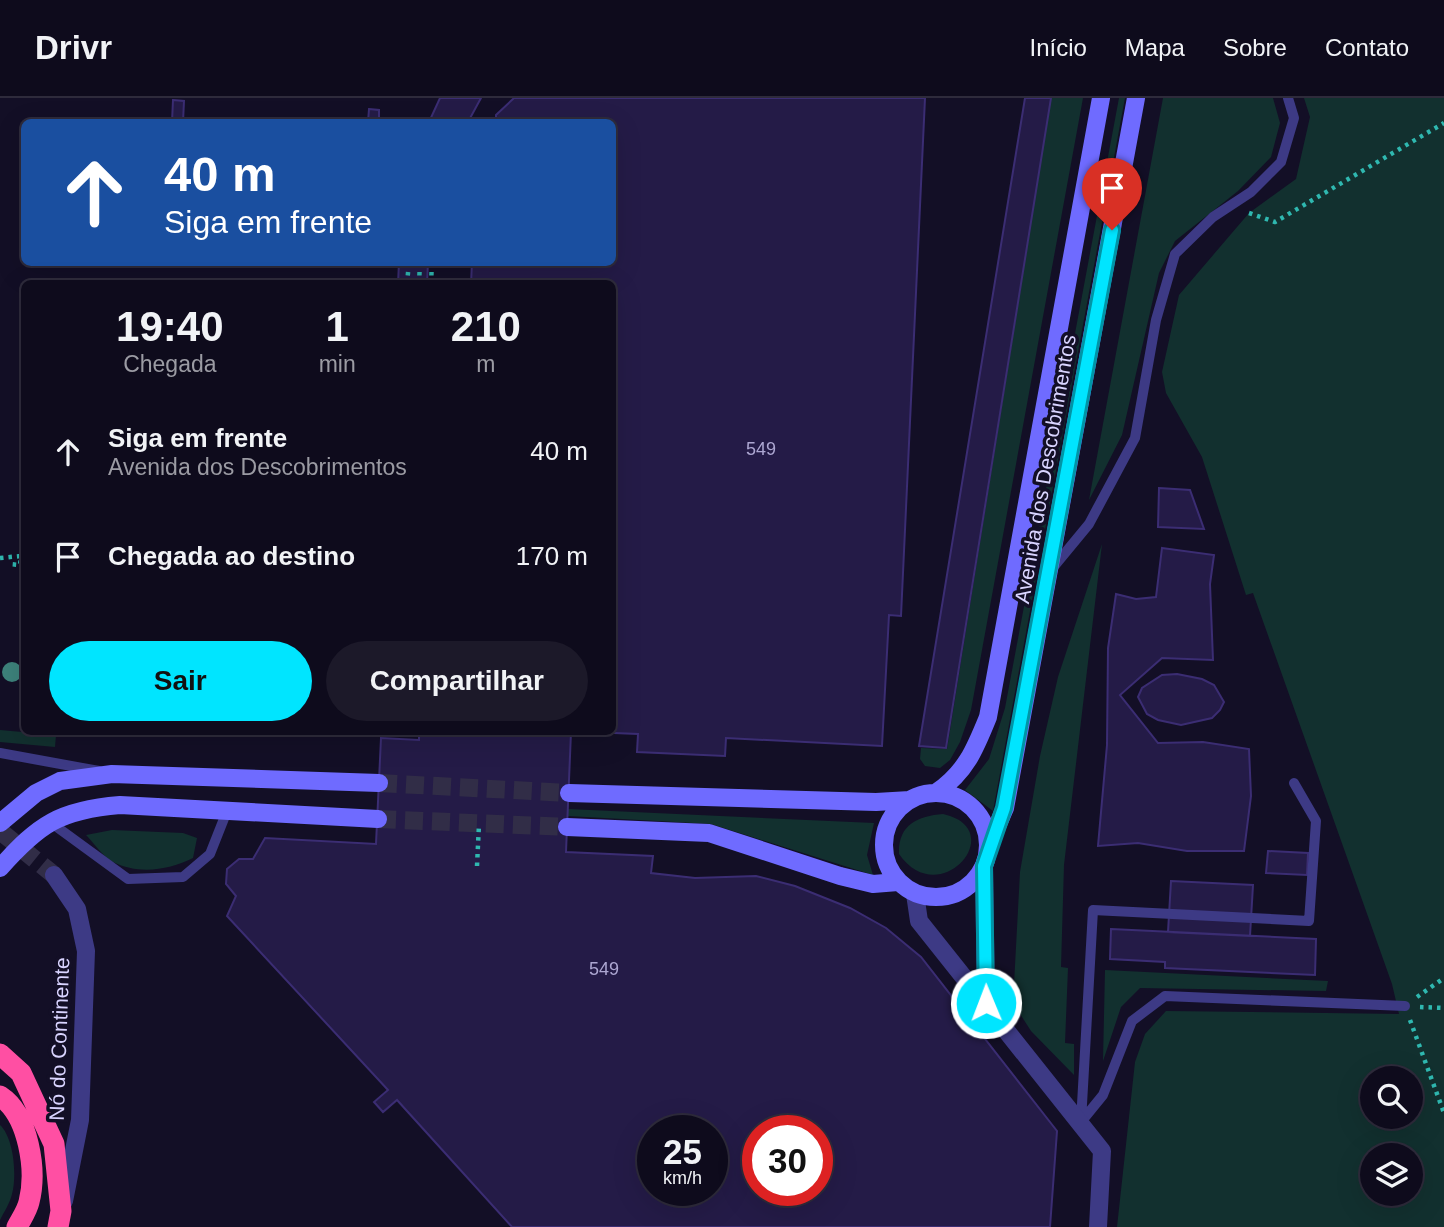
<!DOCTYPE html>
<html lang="pt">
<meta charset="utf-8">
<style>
body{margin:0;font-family:Arial,sans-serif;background:#1c1929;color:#f1f3f6;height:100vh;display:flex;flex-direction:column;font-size:26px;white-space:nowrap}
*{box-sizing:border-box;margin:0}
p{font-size:23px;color:#9b9ba3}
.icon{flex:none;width:38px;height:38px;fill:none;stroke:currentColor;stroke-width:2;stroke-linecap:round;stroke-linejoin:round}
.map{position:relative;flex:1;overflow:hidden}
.sheet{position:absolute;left:21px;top:182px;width:595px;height:455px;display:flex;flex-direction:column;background:#0e0b1c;border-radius:10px;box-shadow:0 7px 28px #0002,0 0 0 2px #2e2b3b}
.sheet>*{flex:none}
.top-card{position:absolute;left:21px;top:21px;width:595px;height:147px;border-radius:10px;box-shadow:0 7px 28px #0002,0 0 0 2px #2e2b3b;background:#1a4fa0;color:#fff;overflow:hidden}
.fabs{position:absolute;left:1360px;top:968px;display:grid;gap:14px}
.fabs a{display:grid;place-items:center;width:63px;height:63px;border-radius:50%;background:#0e0b1c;box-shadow:0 7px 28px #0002,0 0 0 2px #2e2b3b;font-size:35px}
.speed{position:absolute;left:637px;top:1017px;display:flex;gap:14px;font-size:35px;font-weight:700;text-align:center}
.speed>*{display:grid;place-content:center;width:91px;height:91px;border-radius:50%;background:#0e0b1c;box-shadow:0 7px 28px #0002,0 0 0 2px #2e2b3b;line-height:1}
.speed small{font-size:18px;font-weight:400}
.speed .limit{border:10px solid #d22;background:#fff;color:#111}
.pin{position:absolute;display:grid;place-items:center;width:60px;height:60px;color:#fff;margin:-72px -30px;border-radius:50% 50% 50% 0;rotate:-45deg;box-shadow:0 0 7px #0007}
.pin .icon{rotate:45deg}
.me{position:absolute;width:77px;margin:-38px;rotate:359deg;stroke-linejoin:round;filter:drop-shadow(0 0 5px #0008)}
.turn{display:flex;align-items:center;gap:24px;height:147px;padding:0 28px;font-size:32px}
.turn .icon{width:91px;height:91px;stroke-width:2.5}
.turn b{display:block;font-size:49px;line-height:60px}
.eta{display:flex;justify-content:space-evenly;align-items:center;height:119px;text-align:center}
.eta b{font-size:42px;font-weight:700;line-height:49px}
.button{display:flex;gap:14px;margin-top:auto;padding:14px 28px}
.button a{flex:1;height:80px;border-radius:42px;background:#00e5ff;color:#111;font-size:28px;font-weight:700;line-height:80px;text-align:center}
.button a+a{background:#1c1929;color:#f1f3f6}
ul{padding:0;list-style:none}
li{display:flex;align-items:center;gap:21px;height:105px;padding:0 28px}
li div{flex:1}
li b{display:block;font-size:26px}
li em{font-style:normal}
header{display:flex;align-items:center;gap:42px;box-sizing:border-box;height:98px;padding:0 35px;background:#0e0b1c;border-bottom:2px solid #2e2b3b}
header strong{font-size:33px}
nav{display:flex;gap:38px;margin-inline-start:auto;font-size:24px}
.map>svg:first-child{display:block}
.green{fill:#12302f;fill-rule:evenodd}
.building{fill:#241b47;stroke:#3b2d73;stroke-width:2;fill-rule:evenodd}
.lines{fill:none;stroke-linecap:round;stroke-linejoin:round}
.street-tunnel{stroke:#312d47;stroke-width:18;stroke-dasharray:18 9;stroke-linecap:butt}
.secondary-tunnel{stroke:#312d47;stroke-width:18;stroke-dasharray:18 9;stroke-linecap:butt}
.path{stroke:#2fb8b0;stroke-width:4.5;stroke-dasharray:3.5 5;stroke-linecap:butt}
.lane{stroke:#3d3a85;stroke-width:10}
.street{stroke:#3d3a85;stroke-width:18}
.secondary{stroke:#6f6bff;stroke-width:18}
.highway{stroke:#ff4fa3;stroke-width:21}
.tree{fill:#3d827b}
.route-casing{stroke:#0095a6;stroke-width:18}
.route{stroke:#00e5ff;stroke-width:12}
.labels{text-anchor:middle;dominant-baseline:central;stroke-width:7;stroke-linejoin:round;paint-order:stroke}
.number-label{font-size:18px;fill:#aca6d1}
.street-label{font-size:21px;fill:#d9d4ff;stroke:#130f26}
</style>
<header>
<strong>Drivr</strong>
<nav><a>Início</a><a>Mapa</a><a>Sobre</a><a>Contato</a></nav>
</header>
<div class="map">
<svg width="1444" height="1129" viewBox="0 0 1444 1129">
<rect width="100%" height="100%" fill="#130f26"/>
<!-- green -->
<path class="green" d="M1051 0H1083L971 612 960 644 950 662 940 670 925 668 920 661 921 650 947 651Z
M1119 0H1125L993 713 965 692 989 661 1005 610Z
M1163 0H1273L1280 25 1271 59 1238 93 1175 143 1159 175 1122 337 1089 402Z
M1304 0H1444V1129H1117L1135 964 1145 936 1166 913 1399 916 1392 886 1253 495 1246 497 1202 359 1166 295 1162 274 1179 197 1249 115 1296 81 1310 19ZM1372 980H1410V1018H1372ZM1372 1057H1410V1096H1372Z
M1102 446 1064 767 1061 869 1068 870 1065 945 1074 946V977L1031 933 1013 905 1016 849 1020 774 1040 658 1058 579Z
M0 632 56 637 55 649 0 644Z
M568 711 874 725 867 757 873 777 711 726 568 718Z
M943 716C1011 731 940 815 899 756 898 727 917 718 943 716Z
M112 732 183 735 197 740 193 760C169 772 139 777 113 764 103 759 94 745 86 737Z
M1105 872 1328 883 1326 893 1140 890 1121 909 1103 963Z
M0 1027C14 1040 17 1078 12 1096 10 1105 4 1114 0 1122Z"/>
<!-- building -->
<path class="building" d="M440 0H481L468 24H429Z
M514 0H925L901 518 889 517 882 648 726 640 725 658 637 654 638 636 590 634H612V186H471L472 164H612V24H496V17Z
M1025 0H1051L946 650 919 648Z
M173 2 184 3 183 24H172Z
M369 11 379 12V24H368Z
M399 164H428L427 186H398Z
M1159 390 1190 392 1204 431 1158 429Z
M1162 450 1214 457 1210 486 1213 562 1162 560 1120 597 1158 645 1203 644 1249 651 1251 698 1244 753H1187L1138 745 1098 748 1107 647 1108 550 1116 496 1136 501 1156 499Z
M1177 576 1202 581 1214 587 1224 604 1220 612 1212 620 1181 627 1158 622 1147 616 1138 599 1142 590 1162 577Z
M419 634H571L566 754 653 758 651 775 695 780 756 778 795 788 850 810 886 830 921 859 1057 1033 1050 1129H512L397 1002 383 1014 374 1004 388 992 227 818 236 798 226 786 227 771 239 761H253L265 740 376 746 381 640 419 642ZM653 1032H712V1092H653ZM758 1032H817V1092H758Z
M1268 753 1308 755 1307 777 1266 775Z
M1171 783 1253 787 1250 838 1168 834Z
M1111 831 1316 841 1315 877 1165 870V864L1110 861Z"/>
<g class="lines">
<!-- street-tunnel -->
<path class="street-tunnel" d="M0 733 54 777"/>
<!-- secondary-tunnel -->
<path class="secondary-tunnel" d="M379 685 569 695
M378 721 567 729"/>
<!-- path -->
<path class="path" d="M1249 115 1275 124 1444 25
M407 186 409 164
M419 186 420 164
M431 186 432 164
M0 460 21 458 20 467 9 466
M477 768 479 726
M1417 899 1444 880
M1420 909 1444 910
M1410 922 1444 1015"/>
<!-- lane -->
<path class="lane" d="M1051 472 1089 426 1135 340 1156 222 1175 156 1213 119 1251 94 1281 64 1294 20 1288 0
M0 655 99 673
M50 724 128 781 183 779 210 756 227 713
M1081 1024 1093 812 1309 823 1316 723 1294 685
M1081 1024 1103 997 1132 923 1165 898 1405 908"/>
<!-- street -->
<path class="street" d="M984 768 986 905
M54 777 77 811 86 853 80 1022 64 1103
M915 796 919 823 1102 1053 1098 1129"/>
<!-- secondary -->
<path class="secondary" d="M937 694C966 674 975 651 988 619L1101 0
M569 695 876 704 910 702
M884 747a52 52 0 1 1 104 0a52 52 0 1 1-104 0Z
M0 725 36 695 60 683 112 676 379 685
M567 729 709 735 840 778 873 786 898 784
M989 747 1005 710 1136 0
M0 770C39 726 60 712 120 707L378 721"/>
<!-- highway -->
<path class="highway" d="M0 956 21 975 54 1046 61 1113 58 1129
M0 998C29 1017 37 1073 29 1104 27 1113 21 1121 17 1129"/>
</g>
<!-- trees -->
<circle class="tree" cx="12" cy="574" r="10"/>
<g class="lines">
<!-- route casing -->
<g class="route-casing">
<path id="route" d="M986 905 984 768 1004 710 1112 132"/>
</g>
<!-- route -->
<use href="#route" class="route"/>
</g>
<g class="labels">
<!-- number labels -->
<g class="number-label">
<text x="761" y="351">549</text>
<text x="604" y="871">549</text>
</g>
<!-- street labels -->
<g class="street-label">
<text transform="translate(1045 371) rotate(-80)">Avenida dos Descobrimentos</text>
<text transform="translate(59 941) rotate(-88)">Nó do Continente</text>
</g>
</g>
</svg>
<div class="fabs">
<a><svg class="icon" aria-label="search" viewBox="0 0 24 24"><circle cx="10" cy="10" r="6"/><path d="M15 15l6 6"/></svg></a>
<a><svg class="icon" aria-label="layers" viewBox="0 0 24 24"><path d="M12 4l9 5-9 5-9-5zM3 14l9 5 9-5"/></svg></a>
</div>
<div class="speed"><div>25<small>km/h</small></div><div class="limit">30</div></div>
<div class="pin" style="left:1112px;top:132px;background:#d93025"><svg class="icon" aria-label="arrive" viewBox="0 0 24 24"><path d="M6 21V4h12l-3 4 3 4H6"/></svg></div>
<svg class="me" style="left:986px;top:905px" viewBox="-20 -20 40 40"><circle r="17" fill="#00e5ff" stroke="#fff" stroke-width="3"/><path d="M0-11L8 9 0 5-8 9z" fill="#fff"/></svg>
<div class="top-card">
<div class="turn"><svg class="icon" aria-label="ahead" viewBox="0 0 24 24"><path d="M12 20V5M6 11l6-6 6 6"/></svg><div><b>40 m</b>Siga em frente</div></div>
</div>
<section class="sheet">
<div class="eta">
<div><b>19:40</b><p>Chegada</p></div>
<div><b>1</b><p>min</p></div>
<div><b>210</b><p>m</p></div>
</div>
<ul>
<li><svg class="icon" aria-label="ahead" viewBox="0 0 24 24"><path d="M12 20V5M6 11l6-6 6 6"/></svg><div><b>Siga em frente</b><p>Avenida dos Descobrimentos</p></div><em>40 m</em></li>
<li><svg class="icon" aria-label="arrive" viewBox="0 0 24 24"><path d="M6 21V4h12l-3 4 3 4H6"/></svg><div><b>Chegada ao destino</b></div><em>170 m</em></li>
</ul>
<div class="button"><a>Sair</a><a>Compartilhar</a></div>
</section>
</div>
